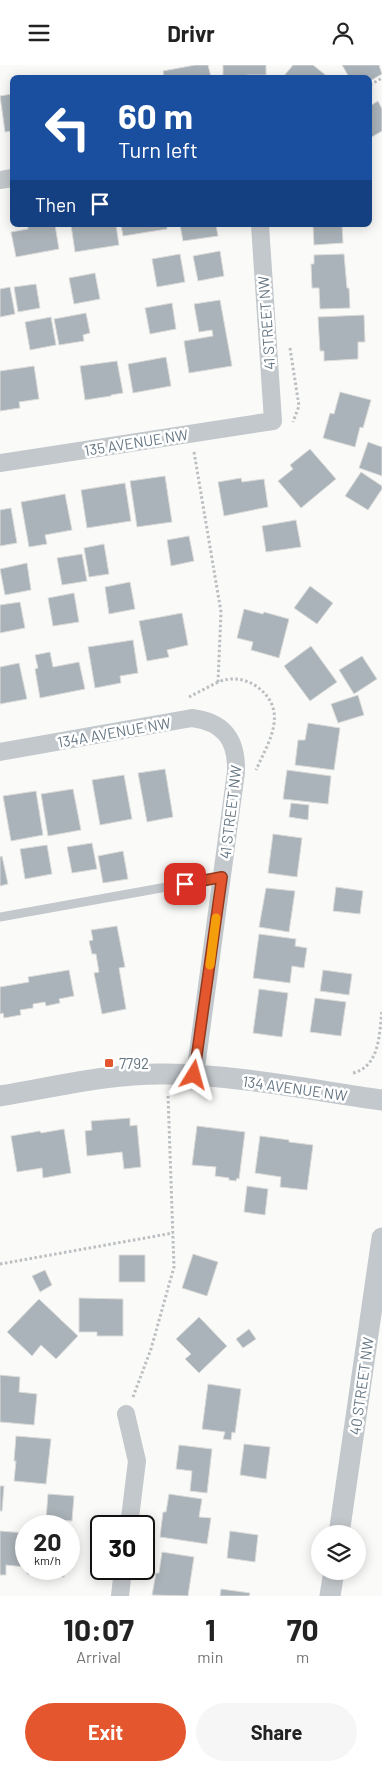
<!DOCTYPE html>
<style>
body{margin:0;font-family:Barlow,sans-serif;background:#f6f6f6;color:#222;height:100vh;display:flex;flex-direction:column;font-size:19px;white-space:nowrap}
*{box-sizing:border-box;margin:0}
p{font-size:16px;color:#767676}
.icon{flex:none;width:28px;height:28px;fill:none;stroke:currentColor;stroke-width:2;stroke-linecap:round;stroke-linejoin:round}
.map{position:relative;height:1531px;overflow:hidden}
.drawer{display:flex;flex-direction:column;background:#fff;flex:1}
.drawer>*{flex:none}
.top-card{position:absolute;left:10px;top:10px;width:362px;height:152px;border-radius:8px;box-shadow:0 2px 12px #0003;background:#1a4fa0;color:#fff;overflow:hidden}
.tools{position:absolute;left:311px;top:1460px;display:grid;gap:10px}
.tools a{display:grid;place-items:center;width:55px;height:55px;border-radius:50%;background:#fff;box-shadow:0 2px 12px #0003;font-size:25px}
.speed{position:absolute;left:15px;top:1450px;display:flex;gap:10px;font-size:25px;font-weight:700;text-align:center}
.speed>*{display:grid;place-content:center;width:65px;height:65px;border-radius:50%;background:#fff;box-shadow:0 2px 12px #0003;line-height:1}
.speed small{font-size:12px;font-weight:400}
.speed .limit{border:2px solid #111;border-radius:8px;background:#fff;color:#111}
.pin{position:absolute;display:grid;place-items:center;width:42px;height:42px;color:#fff;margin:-21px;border-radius:10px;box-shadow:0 2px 8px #0006}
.me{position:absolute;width:55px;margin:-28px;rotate:8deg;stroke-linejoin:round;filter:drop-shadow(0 0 4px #0008)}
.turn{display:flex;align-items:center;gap:18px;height:105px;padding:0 25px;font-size:22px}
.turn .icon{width:65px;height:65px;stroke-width:2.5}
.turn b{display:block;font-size:35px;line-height:42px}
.then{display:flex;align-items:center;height:48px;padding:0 25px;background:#0003;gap:10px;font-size:19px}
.eta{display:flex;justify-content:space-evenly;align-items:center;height:85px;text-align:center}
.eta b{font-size:30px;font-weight:700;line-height:35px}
.primary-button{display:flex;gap:10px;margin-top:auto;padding:10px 25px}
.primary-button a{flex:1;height:58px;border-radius:30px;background:#e4572e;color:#fff;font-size:20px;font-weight:700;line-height:58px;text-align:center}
.primary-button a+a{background:#f6f6f6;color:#222}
header{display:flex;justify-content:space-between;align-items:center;height:65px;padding:0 25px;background:#fff;font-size:22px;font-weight:700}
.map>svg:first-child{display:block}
.building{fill:#aab3b9;stroke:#dcdcda}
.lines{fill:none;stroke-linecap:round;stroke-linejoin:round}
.path{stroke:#bbbfc2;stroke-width:3;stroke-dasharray:2.5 2.5;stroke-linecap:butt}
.service{stroke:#c3c8cc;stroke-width:9}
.minor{stroke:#c3c8cc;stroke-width:18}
.tertiary{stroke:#c3c8cc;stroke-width:21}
.route-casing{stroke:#94391e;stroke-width:12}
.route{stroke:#e4572e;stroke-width:9}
.slow{stroke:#f59e0b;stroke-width:9}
.poi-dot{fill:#e4572e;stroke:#fff;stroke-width:2}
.labels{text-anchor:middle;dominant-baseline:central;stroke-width:5;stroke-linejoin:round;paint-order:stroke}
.street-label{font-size:15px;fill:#657683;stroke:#fff}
.poi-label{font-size:15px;fill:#657683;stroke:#fff;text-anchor:start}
</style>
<header><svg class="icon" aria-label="menu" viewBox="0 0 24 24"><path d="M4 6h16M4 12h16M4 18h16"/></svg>Drivr<svg class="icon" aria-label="person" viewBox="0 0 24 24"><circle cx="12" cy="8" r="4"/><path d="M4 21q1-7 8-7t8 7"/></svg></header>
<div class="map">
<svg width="382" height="1531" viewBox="0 0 382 1531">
<rect width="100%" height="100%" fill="#fafaf8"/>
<!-- building -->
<path class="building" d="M195 0H208L211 12H164L163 6Z
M223 0H266V10H247V12H223Z
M293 0H313L328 12H283Z
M342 0H379L382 9 370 16V12H349Z
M12 29V66L5 67 0 31Z
M378 36 382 44V66L370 73V41Z
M28 160H55L59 184 16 192 11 167 28 164Z
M71 160H116L119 180 75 187Z
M121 160H167V164L123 171Z
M180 160H216L218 171 183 176Z
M313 160H350H342L343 178 314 180Z
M220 186 224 211 198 216 193 191Z
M180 189 185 217 157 222 152 194Z
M344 189 347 223H349L350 243 320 244 319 223H312L311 199H314V190Z
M95 208 100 234 74 239 69 213Z
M36 219 40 243 18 247 14 222Z
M10 222 15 249 0 252V224Z
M220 235 232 301 189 308 184 276 213 271 212 265 199 267 194 239Z
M172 238 176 264 150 269 145 243Z
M86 248 90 268 83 270 84 276 59 280 54 254Z
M364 250 365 277H358V294L324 296V286H320L318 252Z
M51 252 56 280 30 285 25 257Z
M166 292 171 321 133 328 128 299Z
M117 296 123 328 111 330V331L85 335 80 301Z
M34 301 39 334 19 337 20 343 0 346V306Z
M340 327 371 335 363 363 360 362 355 382 323 373 330 348 334 349Z
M368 377 382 382V411L359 403Z
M310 384 336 414 301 443 278 416 293 404 290 400Z
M361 407 382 421V424L368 445 345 431Z
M165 411 172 457 137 462 130 416Z
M241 413 242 417 264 414 268 442 224 451 218 417Z
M125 418 131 456 87 463 81 425Z
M65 429 72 465 45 470 47 479 29 482 21 437Z
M11 443 17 478 0 481V445Z
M296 455 301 482 266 487 262 461Z
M189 471 194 496 171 501 167 475Z
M104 479 109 509 89 512 84 483Z
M82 489 87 516 62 520 57 493Z
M27 498 31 525 5 530 0 504Z
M130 517 135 544 109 549 105 522Z
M310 521 333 538 317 559 294 543Z
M74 528 79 557 53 561 48 533Z
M20 537 25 563 0 568V540Z
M244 544 263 549 264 547 289 554 279 593 251 585 253 577 237 573Z
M182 548 188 580 167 585 169 592 147 596 139 556Z
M133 575 138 608 120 611 121 618 95 623 88 582Z
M311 581 337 617 310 636 284 601Z
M50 587 53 602 79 597 85 624 40 633 35 604 38 603 35 590Z
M362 591 377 614 354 629 339 605Z
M19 598 27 634 0 639V602Z
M358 630 364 650 338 658 331 639Z
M308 658 340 663 334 705 295 700 298 675H305Z
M165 704 173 752 147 757 138 708Z
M287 705 331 711 328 739 283 734Z
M124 710 132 754 100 760 92 715Z
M73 724 81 765 48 771 41 729Z
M36 726 43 770 11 776 3 731Z
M291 738 309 740 308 755 289 752Z
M273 769 302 773 297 812 268 808Z
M92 778 97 804 72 808 67 782Z
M47 780 52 809 25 814 20 784Z
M123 786 128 814 103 818 98 791Z
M2 791 8 819 0 821V792Z
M336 822 363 826 360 849 333 846Z
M266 823 295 826 289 867 259 862Z
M117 861 125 902 119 903 126 944 102 949 94 908 99 907 96 889H92L89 876 93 875 91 865Z
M259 869 296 874 295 881 307 883 304 903 292 901 290 918 253 913Z
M69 905 74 931 59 934 60 938 46 941 45 937 33 939V943L20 945 21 950 4 953 3 948 0 949V922L29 917 28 912Z
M323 905 352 909 349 930 320 926Z
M259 924 288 928 282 972 253 968Z
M315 933 346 937 341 971 310 967Z
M130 1053V1061L137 1060 141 1102 124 1104 122 1087 87 1091 85 1066 92 1065 91 1056Z
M197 1061 245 1067 239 1114 237 1113 236 1116 229 1115V1113L215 1111 216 1102 192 1100Z
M64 1064 71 1108 43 1113 42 1103 17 1107 11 1071 40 1066 41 1068Z
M260 1071 289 1075V1077L313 1080 307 1125 280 1122 281 1112 255 1108Z
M247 1121 268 1124 265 1150 244 1147Z
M193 1189 218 1197 207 1231 182 1223Z
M119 1190H145V1217H119Z
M45 1205 52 1220 40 1227 32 1211Z
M79 1233 123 1234V1271H97V1267H79Z
M39 1234 78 1271 56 1294 41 1280 32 1291 7 1267Z
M199 1252 227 1281 199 1308 185 1294 191 1289 176 1274Z
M249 1264 256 1274 243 1283 236 1274Z
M0 1310 20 1312 19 1327 37 1329 34 1360 0 1357Z
M208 1319 241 1324 235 1368 232 1367 231 1375 223 1374 225 1367 202 1364Z
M16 1371 51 1374 46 1419 14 1416 16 1396H14Z
M244 1379 270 1382 266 1414 240 1410Z
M179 1380 212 1384 207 1428 190 1426 192 1406 176 1404Z
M0 1421H4L2 1446H0Z
M48 1429 74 1431 72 1456 46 1454Z
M169 1429 202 1434 199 1452 211 1453 207 1479 160 1472 163 1447H166Z
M0 1466 26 1468 25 1502 6 1500V1510H0Z
M230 1466 258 1470 255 1497 227 1493Z
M162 1487 194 1492 188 1531 152 1530 156 1508H159Z
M27 1504H65L64 1512 27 1509Z
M221 1524 250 1528 249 1531H220Z"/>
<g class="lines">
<!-- path -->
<path class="path" d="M370 20 382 13
M290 283 299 341 293 357
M194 387 221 547 218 617C231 612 244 613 256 621 290 645 269 676 256 705
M189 632 218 617
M353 1008C380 1001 379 970 382 946
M0 1199 173 1168
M133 1332 151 1284 174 1202 168 1030"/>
<!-- service -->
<path class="service" d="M0 852 222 812"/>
<!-- minor -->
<path class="minor" d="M0 115 12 113
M0 398 273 356 260 160
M0 687 192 653C224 657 237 675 236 707L195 1010
M126 1349 137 1396 129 1461
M120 1531 123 1504"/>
<!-- tertiary -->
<path class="tertiary" d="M0 1031C55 1022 111 1008 166 1009 238 1010 311 1025 382 1035
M339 1469 382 1173
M330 1531 334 1506"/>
</g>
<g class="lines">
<!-- route casing -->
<g class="route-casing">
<path id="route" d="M185 819 222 812 194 1010"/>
</g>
<!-- route -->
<use href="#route" class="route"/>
<!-- slow -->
<path class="slow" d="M210 900 216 853"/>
</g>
<!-- markers -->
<rect class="poi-dot" x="104" y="993" width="10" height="10" rx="2.5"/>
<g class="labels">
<!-- street labels -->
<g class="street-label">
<text transform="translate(266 258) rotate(-94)">41 STREET NW</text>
<text transform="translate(136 377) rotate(-9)">135 AVENUE NW</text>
<text transform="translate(114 667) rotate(-10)">134A AVENUE NW</text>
<text transform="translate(230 747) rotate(-83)">41 STREET NW</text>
<text transform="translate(295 1023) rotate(8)">134 AVENUE NW</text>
<text transform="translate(361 1321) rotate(-82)">40 STREET NW</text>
</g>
<!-- poi labels -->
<g class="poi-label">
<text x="119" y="998">7792</text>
</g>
</g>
</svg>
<div class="tools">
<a><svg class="icon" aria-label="layers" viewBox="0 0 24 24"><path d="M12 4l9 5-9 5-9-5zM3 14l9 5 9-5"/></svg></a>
</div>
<div class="speed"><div>20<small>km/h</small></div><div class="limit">30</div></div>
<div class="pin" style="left:185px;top:819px;background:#d93025"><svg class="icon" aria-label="arrive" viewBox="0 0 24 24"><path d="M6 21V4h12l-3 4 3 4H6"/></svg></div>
<svg class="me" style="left:194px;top:1010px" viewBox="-20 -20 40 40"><path d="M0-17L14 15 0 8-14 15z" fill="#e4572e" stroke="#fff" stroke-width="4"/></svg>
<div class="top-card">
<div class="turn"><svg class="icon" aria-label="left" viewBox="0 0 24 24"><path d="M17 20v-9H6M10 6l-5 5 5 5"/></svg><div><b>60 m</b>Turn left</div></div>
<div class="then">Then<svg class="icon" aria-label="arrive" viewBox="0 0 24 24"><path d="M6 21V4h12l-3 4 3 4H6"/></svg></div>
</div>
</div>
<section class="drawer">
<div class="eta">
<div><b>10:07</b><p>Arrival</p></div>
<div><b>1</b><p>min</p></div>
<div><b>70</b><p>m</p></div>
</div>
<div class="primary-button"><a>Exit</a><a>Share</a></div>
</section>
